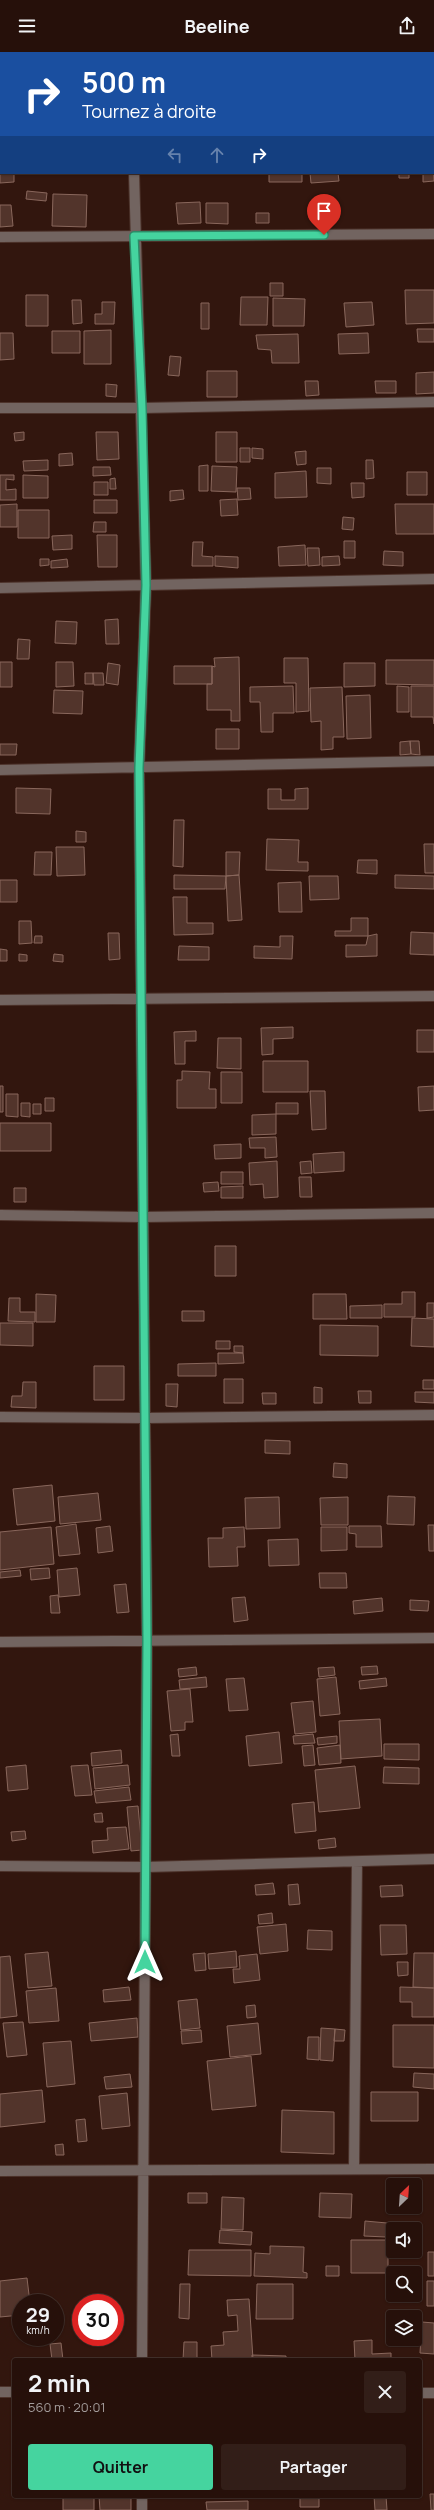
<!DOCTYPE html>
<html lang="fr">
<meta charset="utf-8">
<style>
body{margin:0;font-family:Manrope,sans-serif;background:#321e18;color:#f1f3f6;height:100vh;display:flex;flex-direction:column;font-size:15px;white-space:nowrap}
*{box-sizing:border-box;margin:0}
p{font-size:13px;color:#a49d9c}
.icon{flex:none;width:22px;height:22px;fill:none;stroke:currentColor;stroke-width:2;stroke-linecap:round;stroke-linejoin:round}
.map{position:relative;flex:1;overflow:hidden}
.details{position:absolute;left:12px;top:2306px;width:410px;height:140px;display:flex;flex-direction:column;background:#26100a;border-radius:4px;box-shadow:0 1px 3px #0004,0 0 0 1px #42302b}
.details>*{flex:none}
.banner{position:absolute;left:0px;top:0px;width:434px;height:122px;box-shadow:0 1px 3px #0004,0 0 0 1px #42302b;background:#1a4fa0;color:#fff;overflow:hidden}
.needle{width:26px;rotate:25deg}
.buttons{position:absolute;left:386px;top:2126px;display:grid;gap:8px}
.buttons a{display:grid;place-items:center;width:36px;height:36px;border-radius:4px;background:#26100a;box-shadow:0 1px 3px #0004,0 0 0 1px #42302b;font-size:20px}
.speed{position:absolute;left:12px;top:2242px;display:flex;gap:8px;font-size:20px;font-weight:700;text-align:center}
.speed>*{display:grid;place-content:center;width:52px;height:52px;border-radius:50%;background:#26100a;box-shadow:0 1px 3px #0004,0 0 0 1px #42302b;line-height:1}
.speed small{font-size:10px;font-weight:400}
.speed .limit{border:6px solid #d22;background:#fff;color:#111}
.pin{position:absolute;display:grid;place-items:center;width:34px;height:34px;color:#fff;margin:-41px -17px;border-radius:50% 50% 50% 0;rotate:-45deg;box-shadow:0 0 4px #0007}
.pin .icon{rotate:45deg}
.me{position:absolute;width:44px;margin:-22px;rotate:0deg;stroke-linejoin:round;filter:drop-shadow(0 0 3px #0008)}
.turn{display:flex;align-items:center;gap:14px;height:84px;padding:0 16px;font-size:18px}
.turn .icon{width:52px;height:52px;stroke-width:2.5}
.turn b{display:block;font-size:28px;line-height:34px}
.lanes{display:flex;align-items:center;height:38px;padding:0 16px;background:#0003;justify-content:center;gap:20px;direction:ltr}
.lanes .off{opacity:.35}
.round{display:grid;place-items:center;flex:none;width:42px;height:42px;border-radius:4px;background:#321e18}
.headline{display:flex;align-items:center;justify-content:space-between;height:68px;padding:0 16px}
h1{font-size:24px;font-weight:700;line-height:30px}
.cta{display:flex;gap:8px;margin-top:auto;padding:8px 16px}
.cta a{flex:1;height:46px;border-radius:4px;background:#45d49f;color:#111;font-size:16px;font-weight:700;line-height:46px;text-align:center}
.cta a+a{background:#321e18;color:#f1f3f6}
header{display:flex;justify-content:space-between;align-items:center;height:52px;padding:0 16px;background:#26100a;font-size:18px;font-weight:700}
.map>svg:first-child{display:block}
.building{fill:#52342b;stroke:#89675c}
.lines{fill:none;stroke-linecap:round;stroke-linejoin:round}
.minor-casing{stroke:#4d332b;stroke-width:12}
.minor{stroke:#726460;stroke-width:10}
.route-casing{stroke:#2d8a67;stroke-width:10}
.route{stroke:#45d49f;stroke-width:7}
</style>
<header><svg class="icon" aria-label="menu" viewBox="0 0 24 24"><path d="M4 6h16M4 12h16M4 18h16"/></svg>Beeline<svg class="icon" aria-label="share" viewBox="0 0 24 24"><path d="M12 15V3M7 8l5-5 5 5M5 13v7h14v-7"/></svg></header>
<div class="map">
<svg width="434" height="2458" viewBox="0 0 434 2458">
<rect width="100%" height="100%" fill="#32160e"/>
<!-- building -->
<path class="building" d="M433 103 434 129 423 130V121H433Z
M0 107 1 121H14V130L0 131Z
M269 121H302V130H269Z
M310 121H338L339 129 311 131Z
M399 121H409V126H399Z
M27 139 47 141 46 149 26 147Z
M53 142 87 143 86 175 52 174Z
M200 150 201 171 178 172 176 151Z
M206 151H228V172L206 171Z
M0 153H11L13 174 0 175Z
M256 161H269V171H256Z
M270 231H283V244H270Z
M405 238H434V271L406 272Z
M26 243H48V274H26Z
M241 245H268L267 273H240Z
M273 246 305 247 304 274H273Z
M72 248H81L82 271 73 272Z
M102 250H115L114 272H95V262H102Z
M372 250 374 273 346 275 344 251Z
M201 251H209V277H201Z
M417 277H434V290H418Z
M111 278V312H84V279Z
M52 279H80V301H52Z
M0 281H13L14 307 0 308Z
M368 281 369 301 339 302 338 282Z
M298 282 299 311H272L271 298 258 297 256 283Z
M170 304 181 305 179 324 168 323Z
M207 319H237V345H207Z
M434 320V341L416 342V321Z
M305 329H318L319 343 306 344Z
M375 329H396V341H376Z
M106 332 117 333 116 345 106 344Z
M24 380V388L15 389 14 381Z
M96 380H118L119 407 97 408Z
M216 380H237V410H216Z
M240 396H250V410H240Z
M252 396 263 397V407L252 406Z
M306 399V412L297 413 295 400Z
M72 401 73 413 59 414V402Z
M48 408V418L24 419 23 409Z
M366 408H373L374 426 366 427Z
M208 413V439H199V414Z
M212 414 237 415 236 440 211 439Z
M93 415H110L111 423 93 424Z
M317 416H331V432L317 431Z
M306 419 307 445 275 446V421Z
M407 420H427V443H407Z
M0 423H14V428L6 427V438L16 437V448H0Z
M23 423 48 424V446H23Z
M115 426 116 437H110V427Z
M94 430H108V443H94Z
M351 431H364V445L352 446Z
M237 436H250L251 447 238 448Z
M183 438 184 447 170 449V439Z
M237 447 238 463 221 464 220 448Z
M94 448H117V461H94Z
M17 452V475H0V453Z
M395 452H434V482H396Z
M18 458H49V486H18Z
M343 465 354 466 353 478 342 477Z
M94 470H106V480H93Z
M72 483V497L53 498 52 484Z
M97 483H117V515H98Z
M344 489H355V506H344Z
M193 490H203L202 504 213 505V514H192Z
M305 493 306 513 279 514 278 495Z
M307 496H319L320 513 308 514Z
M384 499 403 500V514L383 513Z
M215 504 238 505V516L215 514Z
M339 504 340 513 322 514V505Z
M40 507H49V513L40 514Z
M67 507 68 515 51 516V509Z
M118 567 119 592H106L105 568Z
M56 569 77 570 76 592 55 591Z
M18 587 30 588 29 607H17Z
M239 605 240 669H231V658H207V632H212V614L215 615 214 606Z
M284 606H308L309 659 296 660V631H284Z
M386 608H434V633L386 632Z
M0 610H12V635H0Z
M56 610H73L74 634 56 635Z
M108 611 120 613 118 633 106 631Z
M344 611H375V634L344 635Z
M174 614H212V632H174Z
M85 621H93V632H85Z
M93 621H103L104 633H94Z
M293 634 294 661H273V680H261L260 650H250V635Z
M397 634 409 635V660H397Z
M411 634H434V672L433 665H411Z
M342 635 344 685H333V697L321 698V669L311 670 310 636Z
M54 638 83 639 82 662 53 661Z
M370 643 371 686 347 687 346 644Z
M216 677H239V697H216Z
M410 689H419L420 703 411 702Z
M410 689 411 702 400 703V690Z
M0 692H17L16 703H0Z
M16 736 51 737 50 762 16 761Z
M308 736V757H268V737H281V748H295V737Z
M174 768H184L183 815 173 814Z
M76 779 86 780V790H76Z
M267 787 299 788 298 810H308V819L266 818Z
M424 792H434V821H425Z
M56 795H84L85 823 57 824Z
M35 800H52L51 823H34Z
M226 800H240L239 823 226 824Z
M358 808H377V822L357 821Z
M174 823 226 824 225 837H174Z
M239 823 242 868 228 869 226 824Z
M395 823 434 824V837L395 836Z
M309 824H338L339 847 310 848Z
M0 828H17V850H0Z
M301 830 302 860H279L278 831Z
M173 845H187V871H213V882L174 883Z
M351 866H368V884H335V879H351Z
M19 869H31L32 891 19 892Z
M411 880 434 881V903L410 902Z
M108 881H119L120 907 109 908Z
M377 882V904L346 905V893H366L368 884Z
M35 884H42V891H34Z
M280 884H293L292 907 254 906V894L280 895Z
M179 894 209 895V908H178Z
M0 897 7 898V909H0Z
M19 902 27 903V909H19Z
M54 902 63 903V910L53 909Z
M293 975V986L273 987V1002L262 1003 261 976Z
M417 978H434V1000H417Z
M196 979V989H185V1012H175L174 980Z
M218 986H241V1017L217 1016Z
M263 1009H308V1040H263Z
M182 1019 210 1020 209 1037H216V1056H177V1028H182Z
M221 1020H242V1051H221Z
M0 1034H3V1060H0Z
M434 1034V1058L419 1059 418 1035Z
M310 1039H325L326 1077 312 1078Z
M6 1042H18V1065L6 1064Z
M45 1046H54V1059H45Z
M21 1051H30V1065L21 1064Z
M276 1051H298V1062H276Z
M33 1052H41V1062H33Z
M276 1062V1082L252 1083V1063Z
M0 1071H51V1099H0Z
M276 1085 277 1105 265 1106V1096H250L249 1086Z
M241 1092V1106L215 1107 214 1093Z
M344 1100V1119L314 1121 313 1102Z
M277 1109 278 1145 264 1146 263 1132 250 1133 249 1111Z
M311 1109 312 1121 301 1122 300 1110Z
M221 1120H243V1132H221Z
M299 1125H311L312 1145H300Z
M218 1130 219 1139 204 1140 203 1131Z
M243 1134V1146H221V1135Z
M14 1136H26V1150H14Z
M215 1194H236V1224H215Z
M402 1240H415V1265H384V1252H402Z
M36 1242 56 1243 55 1270H36Z
M313 1242H346L347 1267H313Z
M9 1246H20V1260H35V1270L8 1269Z
M427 1251H434V1265L427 1266Z
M382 1253V1266H350V1254Z
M182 1259H204V1269H182Z
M412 1266 434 1267V1295L411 1294Z
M0 1271H33V1294L0 1293Z
M320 1273 378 1274V1304L320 1303Z
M216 1289H230V1297H216Z
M234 1294H243V1301L234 1300Z
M218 1301H243L244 1311 218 1312Z
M216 1311V1324H178V1312Z
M94 1314H124V1348H94Z
M224 1327H243V1351H224Z
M423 1328H434V1337H423Z
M23 1330H36V1356L11 1355 12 1344H22Z
M166 1332H178L177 1355 166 1354Z
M314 1335 322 1336V1351H314Z
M358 1339H371V1351H359Z
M415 1340H434V1351L415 1350Z
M262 1341H276V1352H263Z
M265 1388 290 1389V1402L265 1401Z
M334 1411 347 1412V1426L333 1425Z
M52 1433 55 1469 17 1473 13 1437Z
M98 1441 101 1468 60 1472 58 1445Z
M388 1444 415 1445 414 1473 387 1472Z
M279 1445 280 1476 246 1477 245 1446Z
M348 1445V1473H321L320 1446Z
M76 1472 80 1502 59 1504 56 1475Z
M428 1473H434V1499H429Z
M110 1474 113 1499 98 1501 96 1476Z
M349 1474H381L382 1495H356V1482L349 1481Z
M51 1475 54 1512 0 1518V1480Z
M244 1475 245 1495H237L238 1514 209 1515 208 1486H223V1476Z
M321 1475H347V1498L321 1499Z
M298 1487 299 1513 269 1514 268 1488Z
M49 1516 50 1526 31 1528 30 1517Z
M77 1516 80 1543 59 1545 57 1518Z
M20 1518 21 1524 0 1526V1520Z
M319 1521H346L347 1536H320Z
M126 1532 129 1560 117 1561 114 1533Z
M58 1543 60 1561H51L50 1544Z
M245 1545 248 1568 234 1570 232 1546Z
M382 1546 383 1559 354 1562 353 1549Z
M410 1548 429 1549 428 1559 410 1558Z
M377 1614 378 1622 362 1623 361 1615Z
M196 1615 197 1623 179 1625 178 1617Z
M334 1615 335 1623 319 1625 318 1616Z
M206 1625 207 1635 180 1637 179 1628Z
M336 1625 340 1662 320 1664 317 1627Z
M244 1626 248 1658 229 1659 226 1627Z
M386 1626 387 1634 360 1637 359 1629Z
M190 1637 193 1670H185V1678L171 1679 167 1639Z
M313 1649 316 1680 295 1682 291 1651Z
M380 1667 382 1704 341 1707 339 1669Z
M279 1680 282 1711 249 1714 246 1684Z
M178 1682 180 1704H172L170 1683Z
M313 1682 315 1691 294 1692 293 1684Z
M337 1684V1691L318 1693 317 1686Z
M384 1692H419V1708L384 1707Z
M313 1693 315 1713 304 1714 302 1694Z
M340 1693 341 1711 319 1713 317 1696Z
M121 1698 122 1711 92 1714 91 1701Z
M26 1713 28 1737 8 1739 6 1715Z
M88 1713 92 1743 75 1744 71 1714Z
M128 1713 130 1733 95 1737 93 1716Z
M355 1714 360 1756 319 1760 315 1718Z
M384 1715 419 1716V1732L383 1731Z
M129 1735 131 1748 96 1751 94 1739Z
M314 1750 316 1779 295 1781 292 1752Z
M138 1754 142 1798 131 1799 127 1755Z
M102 1761 103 1770H95L94 1762Z
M126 1775 129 1797 93 1801 92 1789 108 1788 107 1776Z
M25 1779 26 1787 12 1789 11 1780Z
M335 1786 336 1795 319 1797 318 1788Z
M273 1831 275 1842 256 1843 255 1833Z
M298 1832 300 1852 289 1853 288 1833Z
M402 1833 403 1844 381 1845 380 1834Z
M272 1861 273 1871 259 1872 258 1863Z
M286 1872 288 1899 260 1902 257 1875Z
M380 1873H406L407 1902 381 1903Z
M308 1878 332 1879V1898L307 1897Z
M236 1899 237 1915 209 1917 208 1902Z
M48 1900 52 1934 28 1936 25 1902Z
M205 1901 206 1918 195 1919 193 1902Z
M414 1901H434V1936L413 1935Z
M257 1902 260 1928 234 1931 233 1917H240L239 1904Z
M10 1904 17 1964 0 1966V1905Z
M397 1910H408V1923L398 1924Z
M129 1935 131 1948 104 1950 103 1938Z
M400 1935 434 1936V1965H412V1950H400Z
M56 1936 59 1969 29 1971 26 1939Z
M197 1947 200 1976 181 1978 178 1949Z
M255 1953 256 1965 247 1966 246 1954Z
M137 1966 138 1985 91 1989 89 1971Z
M23 1970 27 2003 7 2005 3 1971Z
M258 1971 261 2002 230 2005 227 1974Z
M393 1973H434V2016L393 2015Z
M321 1976 335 1977 333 2009 320 2008Z
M335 1977 345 1978 344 1989H334Z
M201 1978 202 1990 182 1992 181 1979Z
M308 1985H319V2008L307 2007Z
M71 1989 75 2032 47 2035 43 1991Z
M251 2004 256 2054 212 2058 207 2009Z
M414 2021 434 2022V2037L413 2035Z
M130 2022 132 2035 106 2037 104 2025Z
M42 2038 45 2070 0 2075V2042Z
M371 2040H418V2069H371Z
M127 2041 130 2074 102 2077 99 2044Z
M282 2058 334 2060V2102L281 2100Z
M85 2067 87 2089 78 2090 76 2068Z
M63 2092 64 2103H56L55 2093Z
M188 2141H207V2151H188Z
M320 2141 352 2142 351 2166 319 2165Z
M222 2145 244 2146 243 2178 221 2177Z
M365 2169 387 2171 386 2185 364 2184Z
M220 2178 252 2180 251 2193 219 2191Z
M351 2188H388V2221H351Z
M270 2194 304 2195 303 2220 307 2221V2226L254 2224 255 2201 270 2202Z
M189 2198H251V2224L188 2223Z
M428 2200H434V2224H428Z
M326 2214H339V2224H326Z
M27 2226 30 2251H21V2263L0 2265V2229Z
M427 2229H434V2254H427Z
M180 2232H190L189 2267 179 2266Z
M257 2232H293V2267H256Z
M249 2247 253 2307 212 2308 211 2294 224 2293 223 2280 238 2279 237 2263 228 2264 227 2248Z
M422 2270 434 2271V2302L420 2301Z
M372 2288V2302L391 2301V2308H355L354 2289Z
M184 2290H197V2308H183Z
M61 2291 63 2308H52L50 2292Z
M252 2303 286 2304V2308H252Z
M430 2442H434V2458H431Z
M63 2444H94V2458H63Z
M99 2444H131V2458H100Z
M300 2444H319V2455H300Z
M374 2444H386L387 2458H375Z
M248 2449V2458H207L206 2450Z"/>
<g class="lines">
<!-- minor casing -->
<g class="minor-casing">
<path id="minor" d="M133 0V1
M433 11H434
M0 16H1
M134 121 146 533 139 716 147 1588 142 2308
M0 185 434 182
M0 356H142L434 350
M0 536 434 527
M0 718 434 709
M0 948 434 944
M0 1163 142 1165 434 1161
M0 1365 145 1366 434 1363
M0 1590 434 1586
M0 1814 146 1815 434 1807
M354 2117 357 1810
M0 2119 434 2117
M0 2340H14
M420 2341H434
M142 2458V2444"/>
</g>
<!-- minor -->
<use href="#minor" class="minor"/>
</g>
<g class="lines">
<!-- route casing -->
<g class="route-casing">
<path id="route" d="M145 1910 147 1588 139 716 146 533 142 356 134 184 324 183"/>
</g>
<!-- route -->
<use href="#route" class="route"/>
</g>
</svg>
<div class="buttons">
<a><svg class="needle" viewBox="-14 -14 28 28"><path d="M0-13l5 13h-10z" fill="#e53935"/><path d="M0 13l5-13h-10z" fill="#a49d9c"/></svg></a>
<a><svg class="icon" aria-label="sound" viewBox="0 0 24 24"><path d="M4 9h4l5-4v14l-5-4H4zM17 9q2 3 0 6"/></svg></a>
<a><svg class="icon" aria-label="search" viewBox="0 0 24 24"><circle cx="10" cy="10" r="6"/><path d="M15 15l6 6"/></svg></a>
<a><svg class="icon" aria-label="layers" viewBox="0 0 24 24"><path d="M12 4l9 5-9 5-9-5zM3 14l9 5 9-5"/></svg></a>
</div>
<div class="speed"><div>29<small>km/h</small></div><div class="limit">30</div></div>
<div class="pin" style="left:324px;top:183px;background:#d93025"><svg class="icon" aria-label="arrive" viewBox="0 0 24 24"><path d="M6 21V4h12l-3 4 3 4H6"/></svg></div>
<svg class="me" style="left:145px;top:1910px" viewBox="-20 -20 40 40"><path d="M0-17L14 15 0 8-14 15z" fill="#45d49f" stroke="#fff" stroke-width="4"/></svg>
<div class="banner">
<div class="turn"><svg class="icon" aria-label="right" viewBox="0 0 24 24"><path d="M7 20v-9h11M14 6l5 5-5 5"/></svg><div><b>500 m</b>Tournez à droite</div></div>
<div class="lanes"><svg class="icon off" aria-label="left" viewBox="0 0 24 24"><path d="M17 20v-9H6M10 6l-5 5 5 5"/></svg><svg class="icon off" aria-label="ahead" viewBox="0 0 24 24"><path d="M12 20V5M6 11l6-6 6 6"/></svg><svg class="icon" aria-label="right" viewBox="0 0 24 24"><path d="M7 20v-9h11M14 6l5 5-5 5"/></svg></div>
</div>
<section class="details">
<div class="headline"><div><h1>2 min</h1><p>560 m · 20:01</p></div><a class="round"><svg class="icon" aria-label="close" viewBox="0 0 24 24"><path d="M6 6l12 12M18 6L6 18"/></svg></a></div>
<div class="cta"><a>Quitter</a><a>Partager</a></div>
</section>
</div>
